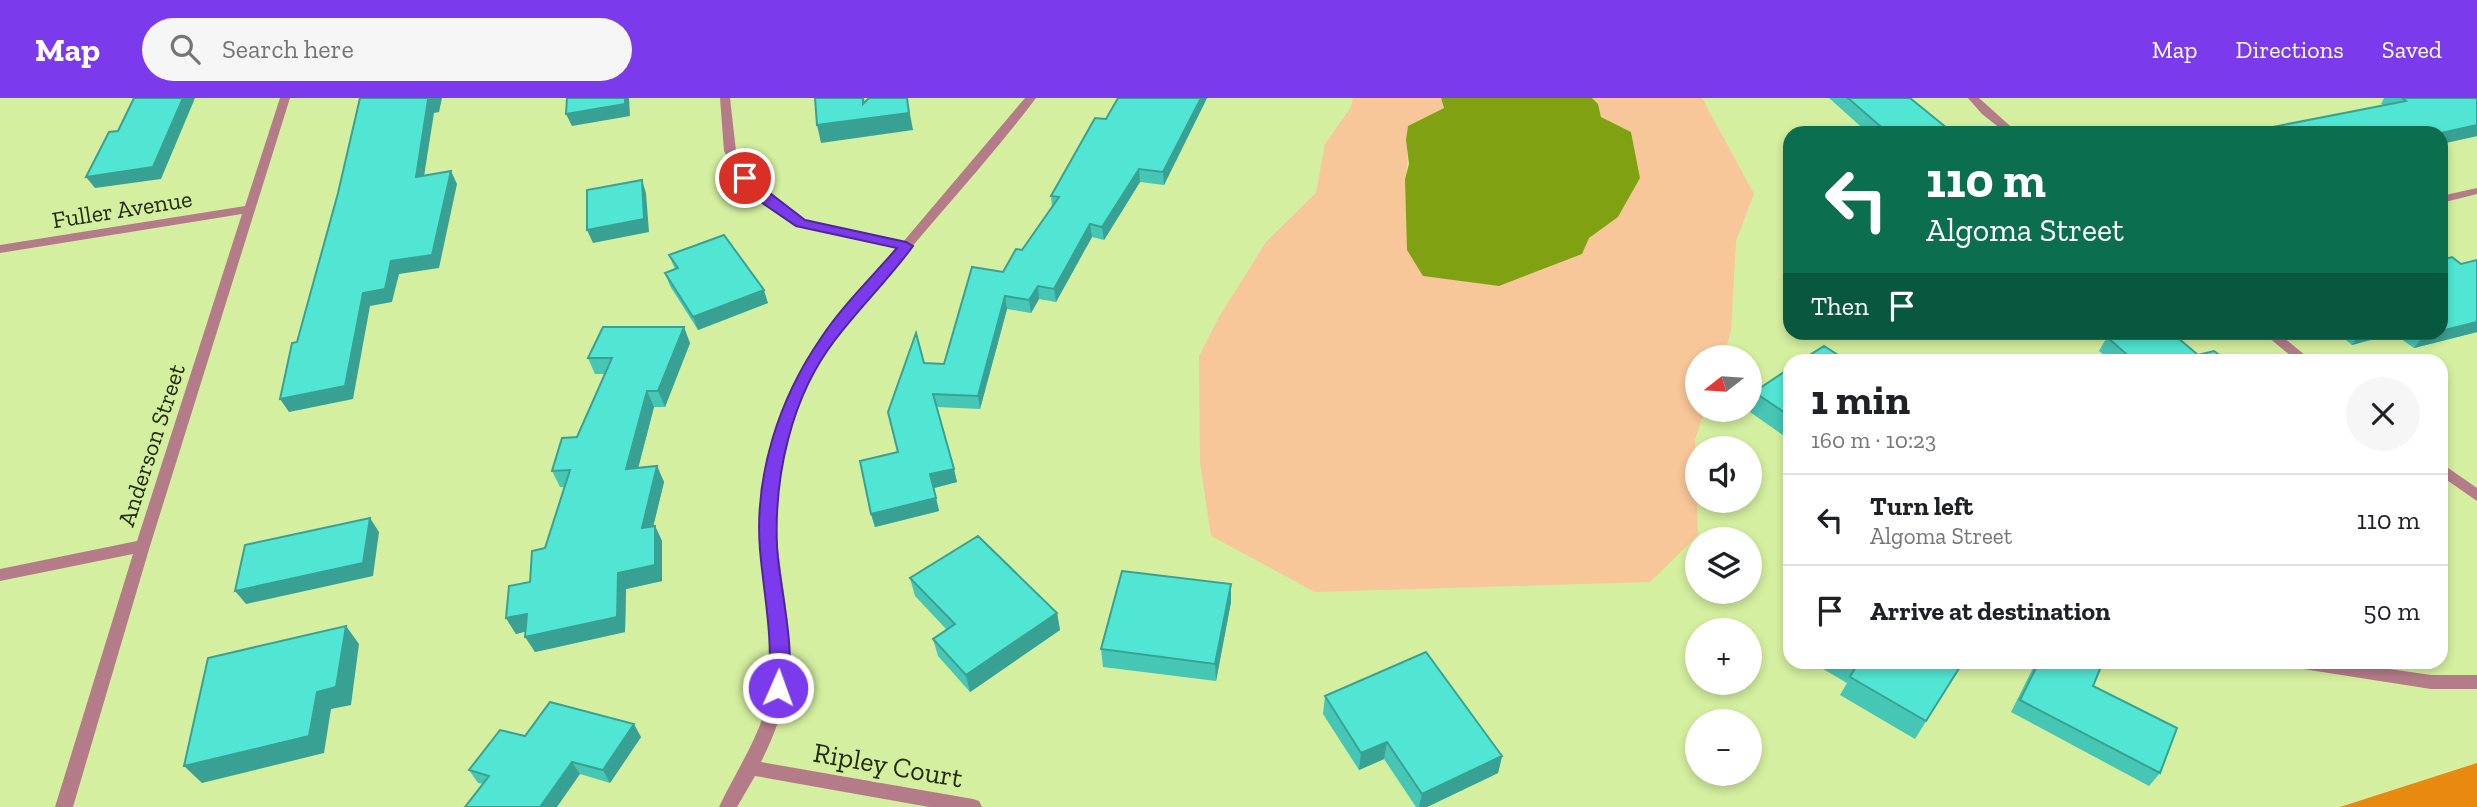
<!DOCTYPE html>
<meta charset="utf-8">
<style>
body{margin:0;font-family:"Zilla Slab",serif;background:#f6f6f6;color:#202124;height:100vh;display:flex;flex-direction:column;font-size:26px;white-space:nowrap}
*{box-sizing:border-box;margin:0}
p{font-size:23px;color:#757577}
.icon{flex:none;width:38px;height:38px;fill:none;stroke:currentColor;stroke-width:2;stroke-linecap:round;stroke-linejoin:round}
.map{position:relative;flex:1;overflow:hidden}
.panel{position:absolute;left:1783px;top:256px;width:665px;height:315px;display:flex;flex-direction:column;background:#fff;border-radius:21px;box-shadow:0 4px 10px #0003}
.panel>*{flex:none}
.top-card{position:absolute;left:1783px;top:28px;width:665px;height:214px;border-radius:21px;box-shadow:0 4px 10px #0003;background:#0b6e4f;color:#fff;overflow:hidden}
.needle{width:46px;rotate:253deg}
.tools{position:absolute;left:1685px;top:247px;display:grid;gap:14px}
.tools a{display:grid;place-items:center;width:77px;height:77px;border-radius:50%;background:#fff;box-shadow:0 4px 10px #0003;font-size:35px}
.pin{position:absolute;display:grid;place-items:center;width:60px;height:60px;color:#fff;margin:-30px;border:4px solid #fff;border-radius:50%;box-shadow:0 2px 7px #0007}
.me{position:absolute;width:77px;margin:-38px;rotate:2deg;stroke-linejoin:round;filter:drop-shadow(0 0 5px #0008)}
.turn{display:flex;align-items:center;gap:24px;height:147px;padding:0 28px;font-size:32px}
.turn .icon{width:91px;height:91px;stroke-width:2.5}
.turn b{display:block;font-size:49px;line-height:60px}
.then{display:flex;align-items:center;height:66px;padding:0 28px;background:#0003;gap:14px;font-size:26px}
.round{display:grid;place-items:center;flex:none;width:74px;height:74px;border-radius:37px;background:#f6f6f6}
.head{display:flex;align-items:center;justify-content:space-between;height:119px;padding:0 28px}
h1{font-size:42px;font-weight:700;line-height:52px}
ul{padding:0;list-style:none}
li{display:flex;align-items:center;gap:21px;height:91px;padding:0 28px;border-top:2px solid #e0e0e0}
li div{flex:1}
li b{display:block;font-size:26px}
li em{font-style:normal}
header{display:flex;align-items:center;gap:42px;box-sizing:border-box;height:98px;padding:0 35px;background:#7c3aed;color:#fff}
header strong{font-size:33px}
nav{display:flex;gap:38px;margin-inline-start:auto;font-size:24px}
.search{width:490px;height:63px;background:#f6f6f6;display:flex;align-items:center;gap:18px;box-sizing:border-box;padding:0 24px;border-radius:38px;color:#757577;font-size:26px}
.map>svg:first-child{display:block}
.green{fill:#f7c699}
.forest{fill:#e78a0f}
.water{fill:#80a212}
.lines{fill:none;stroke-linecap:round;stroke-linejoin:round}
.street{fill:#b47c89;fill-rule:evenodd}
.wall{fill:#46c6b5}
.shaded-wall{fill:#39a194}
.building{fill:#51e6d3;stroke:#39a194;stroke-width:2}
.route{fill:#7c3aed;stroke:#51269a;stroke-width:2}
.labels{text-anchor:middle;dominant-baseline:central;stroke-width:7;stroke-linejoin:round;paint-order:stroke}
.street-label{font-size:24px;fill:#212b0a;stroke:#d4ef9f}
.near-street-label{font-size:28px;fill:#212b0a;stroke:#d4ef9f}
</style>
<header>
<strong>Map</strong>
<div class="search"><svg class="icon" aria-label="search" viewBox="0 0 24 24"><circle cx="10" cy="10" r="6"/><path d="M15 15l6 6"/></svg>Search here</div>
<nav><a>Map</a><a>Directions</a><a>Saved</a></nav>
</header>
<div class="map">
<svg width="2477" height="709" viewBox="0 0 2477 709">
<rect width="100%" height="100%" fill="#d4ef9f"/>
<!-- green -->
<path class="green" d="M1353 0H1441L1444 10 1408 28C1405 46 1410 63 1405 81L1589 140 1618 119 1640 80 1631 34 1601 19 1598 6 1592 0H1702L1754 96 1736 143 1731 234 1723 259H1698V312H1705L1695 341 1698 437 1650 484 1315 494 1211 438 1200 364 1199 258 1219 219 1266 144 1316 95 1325 46 1351 9Z"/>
<!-- forest -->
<path class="forest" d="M2477 665V709H2340Z"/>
<!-- water -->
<path class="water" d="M1441 0H1592L1598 6 1601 19 1631 34 1640 80 1618 119 1589 140 1582 156 1499 188 1423 178 1407 152 1405 81 1409 66 1406 42 1408 28 1444 10Z"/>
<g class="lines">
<!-- street -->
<path class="street" d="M280 0H290L150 448 73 709H55L133 456 0 483V471L137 443 242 116 0 155V147L245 108Z
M720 0H730L736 53 750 78 769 99 804 122 903 144 1025 0H1036C994 56 945 109 900 163 878 190 851 216 832 245 807 282 787 328 779 372 766 443 796 513 788 584 784 612 774 638 761 664L973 701 979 703 982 709H929L755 678 737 709H719C739 667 766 630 772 582 779 513 753 444 764 375 771 333 797 274 822 239 845 208 873 179 898 150L796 128 761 103 741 82 724 53Z
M1968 0H1979L2018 35H2006L1982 16Z
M2477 90V96L2441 105V98Z
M2262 234H2277L2311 262H2296Z
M2441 365 2477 390V403L2441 378Z
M2295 564H2342L2431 577H2477V591H2431L2303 571 2297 569Z"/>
</g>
<!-- wall -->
<path class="wall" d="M1118 0H1207L1164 87 1140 84 1104 142 1092 139 1056 204 1039 201 1031 215 1007 211 980 311 937 309 957 384 934 390 939 413 875 429 871 416 898 354 924 265 944 266 1003 174 1022 152 1052 109 1051 98 1106 21Z
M1829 0H1910L1953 35H1868Z
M2384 0H2477V38L2441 46 2252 33 2383 7 2381 6Z
M669 157 768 205 698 232 670 188 665 175 675 171Z
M2461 166 2477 234 2414 250 2394 236 2352 247 2336 234H2441Z
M2107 239 2198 257 2226 262H2110L2099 253Z
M690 245 665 309H654L638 370 657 368 664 384 653 428H655L662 443V483L626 491 625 534 535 554 526 533 516 536 506 520 530 484 545 450 564 389H560L552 373 577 339 605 276H595L588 260Z
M1790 270V342L1747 312H1750V305L1754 294Z
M910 480 1057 515 1060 532 970 594 938 558 933 541 947 532 915 498Z
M1231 486V504L1216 583 1103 569 1101 551Z
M1811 564H1963L1915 641 1840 597 1847 585Z
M2036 564H2103L2093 588 2160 675 2149 688 2011 614Z
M1325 598 1502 658 1498 675 1427 709H1416L1384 661 1359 672 1323 616Z
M525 638 641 639 610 685 580 676 483 686 478 685 469 672Z"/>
<!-- shaded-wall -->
<path class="shaded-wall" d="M183 0H195L161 81 95 90 86 79Z
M433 0H442L439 14 434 15 422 91 416 79 428 2Z
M625 0H629L630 18 572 28 566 16Z
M863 0H864L867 20 907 0 913 32 821 45 817 27Z
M1201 0H1207L1164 87 1163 74Z
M2477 27V38L2441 46V35Z
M1139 71 1140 84 1104 142 1102 129Z
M451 73 457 86 439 170 399 176 392 204 370 208 353 301 289 314 280 301 363 195 391 163Z
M642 82 646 95 649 134 593 145 587 132Z
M1090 126 1092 139 1056 204 1054 191Z
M1038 188 1039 201 1031 215 1029 202Z
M764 192 768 205 698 232 693 219Z
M1005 198 1007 211 980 311 978 298Z
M2477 224V234L2414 250 2424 237 2435 234H2441V233Z
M684 229 690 245 665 309 658 293Z
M2361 234H2395L2352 247Z
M647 293 654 309 634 386 626 371Z
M657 368 664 384 649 446 642 430Z
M954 371 957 384 934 390 930 376Z
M936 400 939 413 875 429 871 416Z
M370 420 379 434 373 478 246 506 235 493Z
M655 428 662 443V483L626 491 625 534 535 554 525 539 618 475Z
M1231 486V504L1216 583 1215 566Z
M1057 515 1060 532 970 594 966 577Z
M527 516 536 531 516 536 506 520Z
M346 528 359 546 351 607 331 611 324 655 202 685 184 668Z
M634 626 641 639 610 685 603 672Z
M1387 644 1384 661 1359 672 1361 655Z
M1502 658 1498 675 1427 709H1419L1422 696Z
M572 664 580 676 557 709H540Z"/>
<!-- building -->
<path class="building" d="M134 0H183L153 69 86 79 109 34 118 33Z
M360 0H433V2H428L416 79 451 73 432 157 391 163 385 191 363 195 345 288 280 301 292 245 297 244 338 95Z
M567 0H625V6L566 16Z
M815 0H863V6L869 0H907L909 15 817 27Z
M1118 0H1201L1163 74 1139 71 1102 129 1090 126 1054 191 1038 188 1029 202 1005 198 978 298 933 296 954 371 930 376 936 400 871 416 860 363 898 354 888 314 916 235 924 265 944 266 972 169 1003 174 1016 151 1022 152 1059 99 1051 98 1095 20 1106 21Z
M1848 0H1910L1953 35H1888Z
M2402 0H2477V27L2441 35H2215L2247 29 2252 33 2406 3Z
M642 82 644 121 587 132V92Z
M724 137 764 192 693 219 665 175 678 170 669 157Z
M2452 159 2461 166 2477 162V224L2441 233V162Z
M603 229H684L658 293H647L626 371 657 368 642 430 655 428V467L618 475 617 519 525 539 527 516 506 520 509 488 530 484 532 453 545 450 570 372 552 373 562 340 577 339 612 260H588Z
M2127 234H2171L2198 257 2214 253 2226 262H2133L2107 239Z
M2421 234H2435L2424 237Z
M1824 248 1846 262H1802Z
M1790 270V318L1754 294Z
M370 420 363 465 235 493 245 447Z
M978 438 1057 515 966 577 933 541 955 526 910 480Z
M1122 473 1231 486 1215 566 1101 551Z
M346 528 336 589 317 594 309 638 184 668 208 560Z
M1426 554 1502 658 1422 696 1387 644 1361 655 1325 598Z
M1851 564H1963L1926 623 1850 579 1857 567Z
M2039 564H2103L2093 588 2177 630 2160 675 2020 602Z
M550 604 634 626 603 672 572 664 540 709H465L489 678 469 672 500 632 525 638Z"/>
<!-- route -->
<path class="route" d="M745 76 805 122 906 144 913 148C889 181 859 210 835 242 791 299 774 378 777 448 778 484 800 564 784 595L778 598 771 595 768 590C774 543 764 498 760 452 754 377 779 301 821 240 842 208 872 179 897 150L796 128 761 104 740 83 738 80Z"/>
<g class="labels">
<!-- street labels -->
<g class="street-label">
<text transform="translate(122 111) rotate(-9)">Fuller Avenue</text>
<text transform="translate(151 347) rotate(-72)">Anderson Street</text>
</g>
<!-- near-street labels -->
<g class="near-street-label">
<text transform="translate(888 667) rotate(10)">Ripley Court</text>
</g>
</g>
</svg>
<div class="tools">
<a><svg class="needle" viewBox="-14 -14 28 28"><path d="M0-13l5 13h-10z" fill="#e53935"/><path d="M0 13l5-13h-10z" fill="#757577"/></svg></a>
<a><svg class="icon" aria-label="sound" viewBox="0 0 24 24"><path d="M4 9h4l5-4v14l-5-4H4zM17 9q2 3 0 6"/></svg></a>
<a><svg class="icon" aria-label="layers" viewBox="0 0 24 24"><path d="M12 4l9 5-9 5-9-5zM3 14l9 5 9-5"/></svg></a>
<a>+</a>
<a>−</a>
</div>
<div class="pin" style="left:745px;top:80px;background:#d93025"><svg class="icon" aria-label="arrive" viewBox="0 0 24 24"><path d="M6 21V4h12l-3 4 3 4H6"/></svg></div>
<svg class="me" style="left:778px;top:590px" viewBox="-20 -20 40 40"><circle r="17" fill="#7c3aed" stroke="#fff" stroke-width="3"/><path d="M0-11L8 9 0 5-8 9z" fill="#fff"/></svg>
<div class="top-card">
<div class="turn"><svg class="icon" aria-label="left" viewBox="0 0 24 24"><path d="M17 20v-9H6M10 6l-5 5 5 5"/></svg><div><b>110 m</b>Algoma Street</div></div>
<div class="then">Then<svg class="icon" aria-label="arrive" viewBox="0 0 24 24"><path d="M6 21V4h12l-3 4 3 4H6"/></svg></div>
</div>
<section class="panel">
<div class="head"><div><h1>1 min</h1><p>160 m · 10:23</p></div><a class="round"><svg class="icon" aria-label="close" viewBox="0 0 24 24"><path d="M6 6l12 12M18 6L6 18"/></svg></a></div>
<ul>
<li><svg class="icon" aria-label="left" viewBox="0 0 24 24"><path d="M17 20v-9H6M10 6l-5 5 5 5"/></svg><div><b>Turn left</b><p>Algoma Street</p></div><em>110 m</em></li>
<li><svg class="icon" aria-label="arrive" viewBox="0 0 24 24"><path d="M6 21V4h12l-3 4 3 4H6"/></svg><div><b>Arrive at destination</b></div><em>50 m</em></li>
</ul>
</section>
</div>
